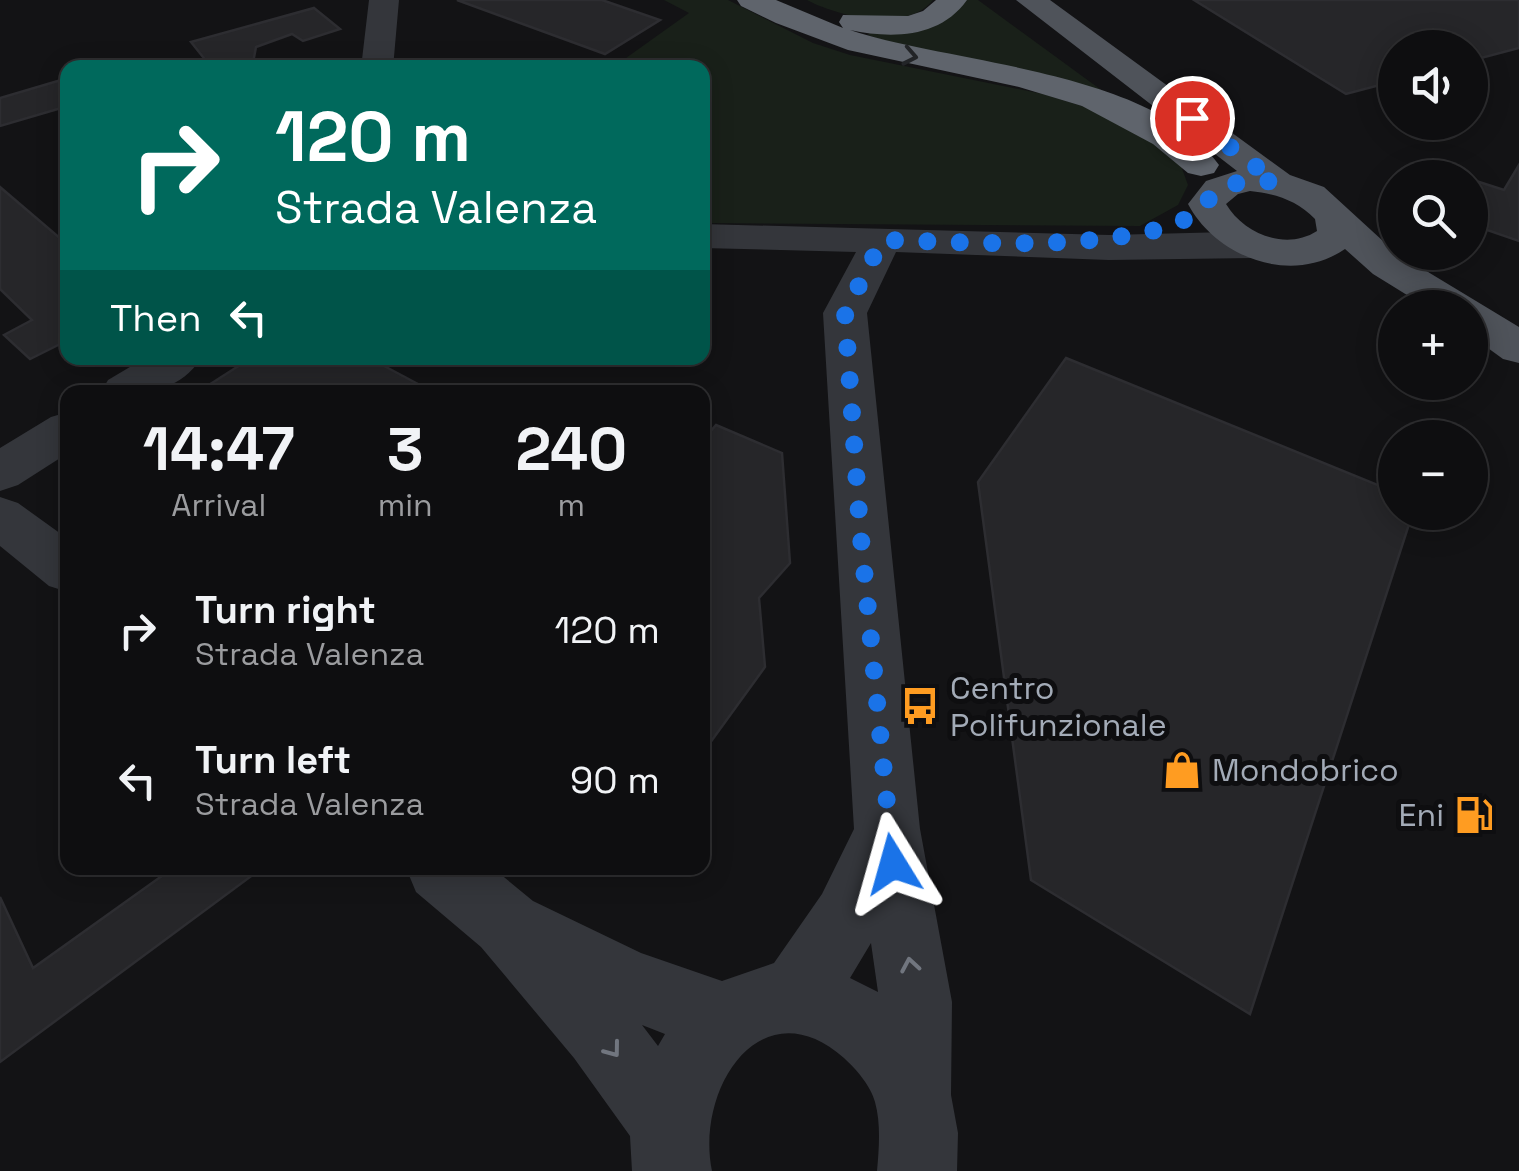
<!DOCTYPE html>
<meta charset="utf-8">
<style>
body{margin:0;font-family:"Space Grotesk",sans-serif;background:#1c1c1e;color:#f1f3f6;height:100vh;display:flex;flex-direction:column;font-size:38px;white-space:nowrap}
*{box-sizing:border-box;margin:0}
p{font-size:32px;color:#9b9c9f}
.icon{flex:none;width:55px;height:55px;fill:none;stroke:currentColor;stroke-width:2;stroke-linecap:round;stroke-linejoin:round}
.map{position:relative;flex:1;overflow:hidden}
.details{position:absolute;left:60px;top:385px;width:650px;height:490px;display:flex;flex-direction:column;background:#0e0e10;border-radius:20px;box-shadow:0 5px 25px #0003,0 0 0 2px #2e2e30}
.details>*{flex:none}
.hud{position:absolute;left:60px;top:60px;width:650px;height:305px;border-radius:20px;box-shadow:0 5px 25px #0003,0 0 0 2px #2e2e30;background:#00695c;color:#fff;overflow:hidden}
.tools{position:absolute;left:1378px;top:30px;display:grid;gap:20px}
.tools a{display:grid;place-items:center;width:110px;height:110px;border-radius:50%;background:#0e0e10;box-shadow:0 5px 25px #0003,0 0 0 2px #2e2e30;font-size:50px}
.pin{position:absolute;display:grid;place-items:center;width:85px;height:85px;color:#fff;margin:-42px;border:5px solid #fff;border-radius:50%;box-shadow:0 2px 10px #0007}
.me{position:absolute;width:110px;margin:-55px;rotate:352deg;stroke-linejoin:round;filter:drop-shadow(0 0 8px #0008)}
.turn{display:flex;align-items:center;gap:35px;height:210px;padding:0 50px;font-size:45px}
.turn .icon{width:130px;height:130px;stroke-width:2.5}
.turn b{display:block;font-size:70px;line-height:85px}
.then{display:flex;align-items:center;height:95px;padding:0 50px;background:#0003;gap:20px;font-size:38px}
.eta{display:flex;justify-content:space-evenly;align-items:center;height:170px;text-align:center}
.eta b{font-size:60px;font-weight:600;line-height:70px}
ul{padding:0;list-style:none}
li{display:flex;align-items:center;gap:30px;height:150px;padding:0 50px}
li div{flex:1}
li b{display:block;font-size:38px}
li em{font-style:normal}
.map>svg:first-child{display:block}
.green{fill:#192019}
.building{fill:#262629;stroke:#2d2d31;stroke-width:2.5}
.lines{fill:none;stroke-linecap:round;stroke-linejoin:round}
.minor{fill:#34363b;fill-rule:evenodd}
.major{fill:#4f535a;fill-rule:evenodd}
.highway{fill:#5f646c;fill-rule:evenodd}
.oneway{stroke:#222427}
.oneway2{stroke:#71767f}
.route{stroke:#1a73e8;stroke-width:18;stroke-dasharray:0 32.4}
.labels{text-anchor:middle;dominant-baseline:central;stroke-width:10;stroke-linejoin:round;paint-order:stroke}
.poi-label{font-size:32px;fill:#a3abb7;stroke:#0e0e10;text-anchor:start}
</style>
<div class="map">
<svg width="1519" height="1171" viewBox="0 0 1519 1171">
<rect width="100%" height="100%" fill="#131315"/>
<!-- green -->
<path class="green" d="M664 0H728L813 43 850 55 1043 94 1095 110 1177 155 1188 185 1178 205 1140 226 703 223 702 68H612L689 13Z
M807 0H933C907 33 839 17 807 0Z
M959 0H978L1104 92 918 52 868 35 871 31Z"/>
<!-- building -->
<path class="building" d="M457 0H602L660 20 605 54Z
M1194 0H1519V48L1470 61V48H1395V81L1346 94Z
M314 8 340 29 303 41 292 34 256 47 252 68H205L207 62 191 42Z
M68 78V106L0 126V98Z
M1519 165V241L1470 224V179L1504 190Z
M0 187 68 245V340L30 359 4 335 32 320 0 289Z
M251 358H369L433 392H198Z
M1066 358 1395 492V512H1413L1250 1014 1031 880 978 482Z
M716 425 782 453 790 563 759 598 765 667 702 754V441Z
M173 868H262L0 1062V897L33 968Z"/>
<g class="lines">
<!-- minor -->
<path class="minor" d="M369 0H399L393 68H361Z
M702 224 1109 235 1229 232 1267 237 1273 246 1267 255 1253 258 1109 260 896 252 867 313 920 829 952 1002 951 1095 958 1133 957 1171H877C879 1148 881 1124 875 1102 871 1086 856 1069 844 1058 761 985 695 1089 712 1171H632L630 1136 574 1058 481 947 416 892 406 868H493L533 901 641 953 722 981 774 963 822 894 854 829 823 313 856 252 702 248ZM871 943 878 992 850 978ZM642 1025 665 1034 658 1046Z
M145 358H201C177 396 140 392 101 392L108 380Z
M68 412V453L18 485 0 491V448L51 417Z
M0 497 18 503 68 539V592L49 586 0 546Z"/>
<!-- major -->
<path class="major" d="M1016 0H1050L1290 175 1324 187 1395 252 1519 327V363L1503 359 1470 335V308H1428L1373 274 1345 249C1291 286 1216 257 1188 204L1206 181 1237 171ZM1250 191C1276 194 1296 200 1315 219L1317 231C1286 251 1244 234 1226 204L1238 194Z"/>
<!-- highway -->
<path class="highway" d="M737 0H776L843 28 839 22 843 15 908 16 923 11 936 0H967C940 38 892 39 850 30 952 64 1154 70 1219 165L1214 173 1201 176 1188 173 1153 144 1082 106 1019 87 848 50 776 23 741 6Z"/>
</g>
<!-- one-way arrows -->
<defs><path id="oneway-chevron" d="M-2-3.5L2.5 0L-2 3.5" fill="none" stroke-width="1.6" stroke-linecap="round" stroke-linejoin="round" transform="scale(2.5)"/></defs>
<use class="oneway" href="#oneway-chevron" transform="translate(910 56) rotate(11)"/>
<g class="oneway2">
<use href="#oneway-chevron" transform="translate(910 965) rotate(-100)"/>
<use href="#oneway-chevron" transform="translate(613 1050) rotate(53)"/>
</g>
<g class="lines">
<!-- route -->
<path class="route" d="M893 864 860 528 845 313 882 240C973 242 1066 250 1156 230 1219 217 1197 174 1276 182L1192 118"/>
</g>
<!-- icons -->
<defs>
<g id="bus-bare" transform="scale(3)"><path d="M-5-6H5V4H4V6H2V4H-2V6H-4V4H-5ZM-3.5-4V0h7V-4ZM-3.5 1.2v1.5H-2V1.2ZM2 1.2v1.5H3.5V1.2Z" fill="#ff9c21" stroke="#0e0e10" stroke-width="2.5" paint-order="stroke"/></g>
<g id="shop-bare" transform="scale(3)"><path d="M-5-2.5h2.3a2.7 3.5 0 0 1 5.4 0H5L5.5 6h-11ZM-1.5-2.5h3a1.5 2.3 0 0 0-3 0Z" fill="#ff9c21" stroke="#0e0e10" stroke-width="2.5" paint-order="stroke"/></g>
<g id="fuel-bare" transform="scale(3)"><path d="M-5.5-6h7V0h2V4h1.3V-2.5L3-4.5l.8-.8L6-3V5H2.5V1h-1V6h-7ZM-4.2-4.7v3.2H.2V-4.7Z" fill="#ff9c21" stroke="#0e0e10" stroke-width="2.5" paint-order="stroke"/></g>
</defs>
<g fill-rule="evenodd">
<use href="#bus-bare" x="920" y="706"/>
<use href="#shop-bare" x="1182" y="770"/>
<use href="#fuel-bare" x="1474" y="815"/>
</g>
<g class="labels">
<!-- poi labels -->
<g class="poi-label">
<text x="950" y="688">Centro<tspan x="950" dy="37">Polifunzionale</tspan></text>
<text x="1212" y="770">Mondobrico</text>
<text x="1444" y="815" text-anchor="end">Eni</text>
</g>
</g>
</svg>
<div class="tools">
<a><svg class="icon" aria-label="sound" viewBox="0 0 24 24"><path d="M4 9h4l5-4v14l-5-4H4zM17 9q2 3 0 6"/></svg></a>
<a><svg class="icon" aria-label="search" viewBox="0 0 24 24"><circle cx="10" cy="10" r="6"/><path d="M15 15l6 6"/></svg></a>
<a>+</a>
<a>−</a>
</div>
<div class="pin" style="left:1192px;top:118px;background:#d93025"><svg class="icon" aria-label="arrive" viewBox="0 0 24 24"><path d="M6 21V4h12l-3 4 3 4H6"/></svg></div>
<svg class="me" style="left:893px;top:864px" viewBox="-20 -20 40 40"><path d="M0-17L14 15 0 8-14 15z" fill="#1a73e8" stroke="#fff" stroke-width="4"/></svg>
<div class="hud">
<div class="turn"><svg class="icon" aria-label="right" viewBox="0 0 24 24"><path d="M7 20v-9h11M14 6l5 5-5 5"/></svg><div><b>120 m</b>Strada Valenza</div></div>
<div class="then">Then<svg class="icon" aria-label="left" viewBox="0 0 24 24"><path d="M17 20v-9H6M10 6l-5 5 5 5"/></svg></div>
</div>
<section class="details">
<div class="eta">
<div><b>14:47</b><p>Arrival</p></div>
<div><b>3</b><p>min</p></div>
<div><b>240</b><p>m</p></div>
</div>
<ul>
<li><svg class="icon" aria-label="right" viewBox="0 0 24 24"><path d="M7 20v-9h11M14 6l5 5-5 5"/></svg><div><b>Turn right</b><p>Strada Valenza</p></div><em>120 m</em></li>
<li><svg class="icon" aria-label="left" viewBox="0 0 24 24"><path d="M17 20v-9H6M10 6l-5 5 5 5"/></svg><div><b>Turn left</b><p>Strada Valenza</p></div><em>90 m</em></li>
</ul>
</section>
</div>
